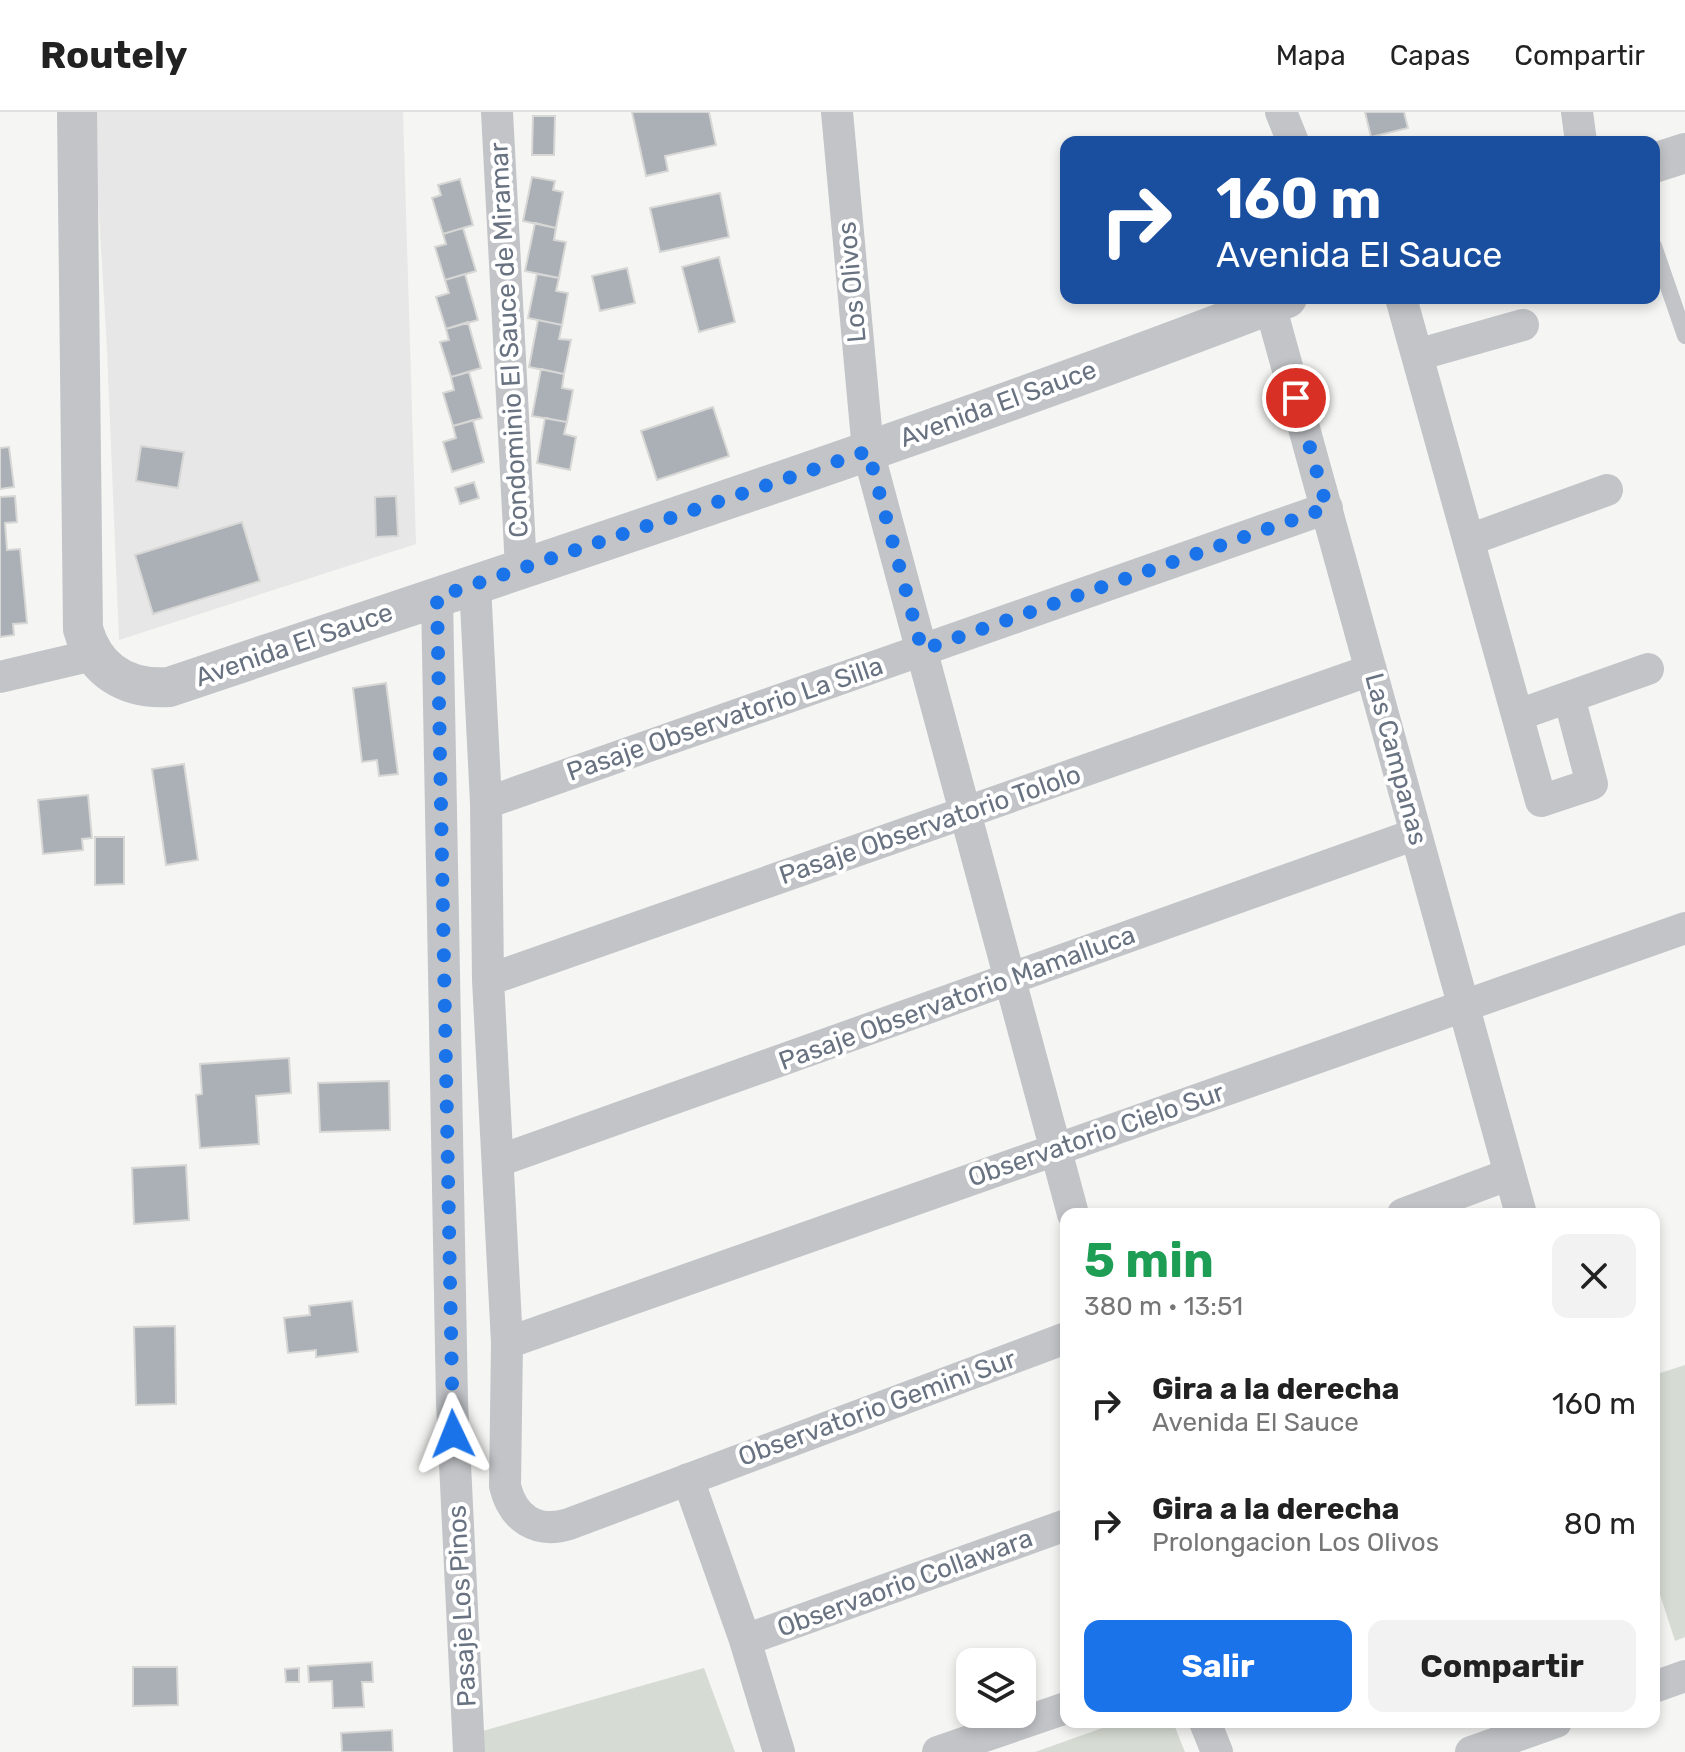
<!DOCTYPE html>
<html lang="es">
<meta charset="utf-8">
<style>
body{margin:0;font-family:Rubik,sans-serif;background:#f2f2f2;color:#222;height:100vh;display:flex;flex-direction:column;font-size:30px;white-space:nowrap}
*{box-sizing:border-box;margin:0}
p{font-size:26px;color:#767676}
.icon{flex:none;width:44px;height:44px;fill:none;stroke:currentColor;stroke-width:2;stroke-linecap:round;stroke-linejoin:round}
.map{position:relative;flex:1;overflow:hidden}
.drawer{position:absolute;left:1060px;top:1096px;width:600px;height:520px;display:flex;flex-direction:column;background:#fff;border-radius:16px;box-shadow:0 4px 12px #0003}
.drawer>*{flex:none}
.banner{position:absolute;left:1060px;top:24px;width:600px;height:168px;border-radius:16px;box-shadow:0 4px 12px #0003;background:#1a4fa0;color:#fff;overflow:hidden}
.fabs{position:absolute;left:956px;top:1536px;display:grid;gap:16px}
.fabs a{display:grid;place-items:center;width:80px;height:80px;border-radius:16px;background:#fff;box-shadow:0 4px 12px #0003;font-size:40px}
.pin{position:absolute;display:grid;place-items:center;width:68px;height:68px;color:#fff;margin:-34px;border:4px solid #fff;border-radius:50%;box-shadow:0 2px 8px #0007}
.me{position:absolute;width:88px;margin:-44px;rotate:358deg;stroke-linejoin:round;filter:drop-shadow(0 0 6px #0008)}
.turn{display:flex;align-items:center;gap:28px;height:168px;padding:0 24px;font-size:36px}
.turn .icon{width:104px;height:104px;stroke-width:2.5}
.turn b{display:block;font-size:56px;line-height:68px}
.round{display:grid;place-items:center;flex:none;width:84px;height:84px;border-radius:16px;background:#f2f2f2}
.headline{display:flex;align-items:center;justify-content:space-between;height:136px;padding:0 24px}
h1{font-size:48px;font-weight:700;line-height:60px;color:#1e9e55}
.button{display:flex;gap:16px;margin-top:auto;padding:16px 24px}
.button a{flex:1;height:92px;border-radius:16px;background:#1a73e8;color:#fff;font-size:32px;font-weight:700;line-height:92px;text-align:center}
.button a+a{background:#f2f2f2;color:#222}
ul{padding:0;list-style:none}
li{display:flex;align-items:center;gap:24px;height:120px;padding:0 24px}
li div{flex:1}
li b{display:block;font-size:30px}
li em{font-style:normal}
header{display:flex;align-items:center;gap:48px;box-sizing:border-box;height:112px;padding:0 40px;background:#fff;border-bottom:2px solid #e0e0e0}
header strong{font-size:38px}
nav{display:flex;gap:44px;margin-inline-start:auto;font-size:28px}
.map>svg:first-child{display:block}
.built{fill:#e6e7e6}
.green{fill:#d6dcd4}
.building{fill:#abafb6;stroke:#d7d7d5;stroke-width:2}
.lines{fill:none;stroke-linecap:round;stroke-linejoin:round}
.service{stroke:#c2c4c8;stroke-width:16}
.minor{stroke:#c2c4c8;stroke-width:32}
.tertiary{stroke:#c2c4c8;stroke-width:40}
.route{stroke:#1a73e8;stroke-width:14;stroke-dasharray:0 25.2}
.labels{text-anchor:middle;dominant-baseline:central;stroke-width:8;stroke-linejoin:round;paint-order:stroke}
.street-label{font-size:26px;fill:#687281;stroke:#fff}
</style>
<header>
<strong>Routely</strong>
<nav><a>Mapa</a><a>Capas</a><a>Compartir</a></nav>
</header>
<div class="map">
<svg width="1685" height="1640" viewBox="0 0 1685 1640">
<rect width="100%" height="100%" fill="#f5f6f3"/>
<!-- built -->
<path class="built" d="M93 0H403L416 432 119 528 107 237Z"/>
<!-- green -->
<path class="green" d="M1685 1253V1525L1675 1529 1654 1464V1263Z
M704 1556 735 1640H480L479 1620Z
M1119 1610H1173L1185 1640H1035Z"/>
<!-- building -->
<path class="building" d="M632 0H709L716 33 665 44 668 59 646 64Z
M1365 0H1404L1408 16 1371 25Z
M533 4H555L554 43H532Z
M532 65 555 69 553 78 563 80 556 116 523 109Z
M460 67 473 113 443 122 432 86 441 83 438 73Z
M720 81 729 125 660 140 650 96Z
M535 111 556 116 554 128 566 130 559 166 525 159Z
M463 116 476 159 445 168 435 135 446 132 443 122Z
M719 145 735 210 699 220 682 155Z
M627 156 635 191 600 199 592 164Z
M465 162 478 208 446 217 436 185 449 181 445 168Z
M537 162 559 166 556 179 568 181 562 213 528 206Z
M538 208 562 213 559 227 571 228 564 262 529 255Z
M468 210 481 256 451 265 440 230 449 228 446 217Z
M541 257 564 262 562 276 573 278 567 310 532 304Z
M469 260 482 306 453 314 443 281 454 278 451 265Z
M713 295 729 344 657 368 641 319Z
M545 306 567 310 564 322 576 325 570 358 537 351Z
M473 308 484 350 452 360 443 330 456 326 453 314Z
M141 334 184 340 178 376 136 369Z
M9 335 14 375 0 377V336Z
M474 370 479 386 460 392 455 376Z
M15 384 17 410 5 411 7 438 20 437 27 511 13 512 14 523 0 525V385Z
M396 384 398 424 376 425 375 385Z
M242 410 260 469 153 502 135 443Z
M386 571 398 662 379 664 377 648 362 650 353 576Z
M184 652 198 748 166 753 152 657Z
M88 683 92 726 82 727 83 738 43 742 38 688Z
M95 725H124V772L95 773Z
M289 946 291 981 256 984 259 1032 200 1036 196 983 202 982 200 952Z
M389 969 390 1018 320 1020 318 971Z
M186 1053 189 1108 134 1112 132 1056Z
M352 1189 358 1240 316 1245V1238L288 1241 284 1206 310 1203 309 1194Z
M175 1214 176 1292 136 1293 134 1215Z
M372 1550 373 1570H362L364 1595 333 1596 332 1569 309 1570 308 1554Z
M133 1555H177L178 1593 133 1594Z
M299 1556V1570H286L285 1557Z
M392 1618 393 1640H342L341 1621Z"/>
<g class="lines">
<!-- service -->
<path class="service" d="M1654 134 1685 224"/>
<!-- minor -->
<path class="minor" d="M497 0 521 456
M837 0 868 339 1073 1102
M1281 0 1293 30
M1577 0 1581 30
M1401 186 1541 689 1592 672 1569 585
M1270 193 1521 1102
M1417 243 1523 213
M1469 428 1607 378
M475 472 486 691 488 868 507 1231 505 1374C513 1407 537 1422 569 1412L1066 1226
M437 485 452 1290 469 1640
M0 565 93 543
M1518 603 1648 557
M486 691 1327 396
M488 868 1371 558
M498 1049 1416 722
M1403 1102 1510 1062
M507 1231 1685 816
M688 1367 745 1528 779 1640
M745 1528 1066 1413
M1654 1575 1685 1564
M1205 1610 1217 1640
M938 1640 1066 1596
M1471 1640 1556 1610"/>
<!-- tertiary -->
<path class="tertiary" d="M77 0 83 517C95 559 127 578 169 575 543 449 919 328 1287 186
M1654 51 1685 41"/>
</g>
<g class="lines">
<!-- route -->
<path class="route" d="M453 1322 437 485 868 339 922 538 1327 396 1296 286"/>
</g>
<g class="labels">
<!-- street labels -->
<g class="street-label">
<text transform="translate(852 170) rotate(-95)">Los Olivos</text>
<text transform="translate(509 228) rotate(-93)">Condominio El Sauce de Miramar</text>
<text transform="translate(998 292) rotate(-20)">Avenida El Sauce</text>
<text transform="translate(294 533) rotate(-19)">Avenida El Sauce</text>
<text transform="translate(725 607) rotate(-19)">Pasaje Observatorio La Silla</text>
<text transform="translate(1396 647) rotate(75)">Las Campanas</text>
<text transform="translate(930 713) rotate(-19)">Pasaje Observatorio Tololo</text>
<text transform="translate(957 886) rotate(-20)">Pasaje Observatorio Mamalluca</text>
<text transform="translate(1096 1023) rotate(-19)">Observatorio Cielo Sur</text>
<text transform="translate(877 1296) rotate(-20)">Observatorio Gemini Sur</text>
<text transform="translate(905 1471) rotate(-20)">Observaorio Collawara</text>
<text transform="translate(462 1494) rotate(-93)">Pasaje Los Pinos</text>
</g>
</g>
</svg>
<div class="fabs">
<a><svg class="icon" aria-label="layers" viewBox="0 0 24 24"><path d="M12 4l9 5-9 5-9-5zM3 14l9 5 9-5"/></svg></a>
</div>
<div class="pin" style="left:1296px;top:286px;background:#d93025"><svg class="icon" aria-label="arrive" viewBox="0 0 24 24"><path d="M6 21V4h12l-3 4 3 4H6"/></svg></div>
<svg class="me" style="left:453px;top:1322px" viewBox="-20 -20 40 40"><path d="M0-17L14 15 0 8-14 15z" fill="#1a73e8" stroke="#fff" stroke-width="4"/></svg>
<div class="banner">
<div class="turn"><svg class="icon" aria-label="right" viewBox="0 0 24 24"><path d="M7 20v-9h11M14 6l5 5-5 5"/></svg><div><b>160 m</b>Avenida El Sauce</div></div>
</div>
<section class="drawer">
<div class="headline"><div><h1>5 min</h1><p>380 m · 13:51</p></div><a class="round"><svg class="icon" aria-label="close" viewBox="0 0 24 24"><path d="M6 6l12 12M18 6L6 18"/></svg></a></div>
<ul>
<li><svg class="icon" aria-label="right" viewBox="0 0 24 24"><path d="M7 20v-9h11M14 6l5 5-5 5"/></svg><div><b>Gira a la derecha</b><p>Avenida El Sauce</p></div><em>160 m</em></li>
<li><svg class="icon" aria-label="right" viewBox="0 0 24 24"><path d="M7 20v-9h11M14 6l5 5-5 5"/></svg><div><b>Gira a la derecha</b><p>Prolongacion Los Olivos</p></div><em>80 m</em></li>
</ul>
<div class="button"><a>Salir</a><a>Compartir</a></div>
</section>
</div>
